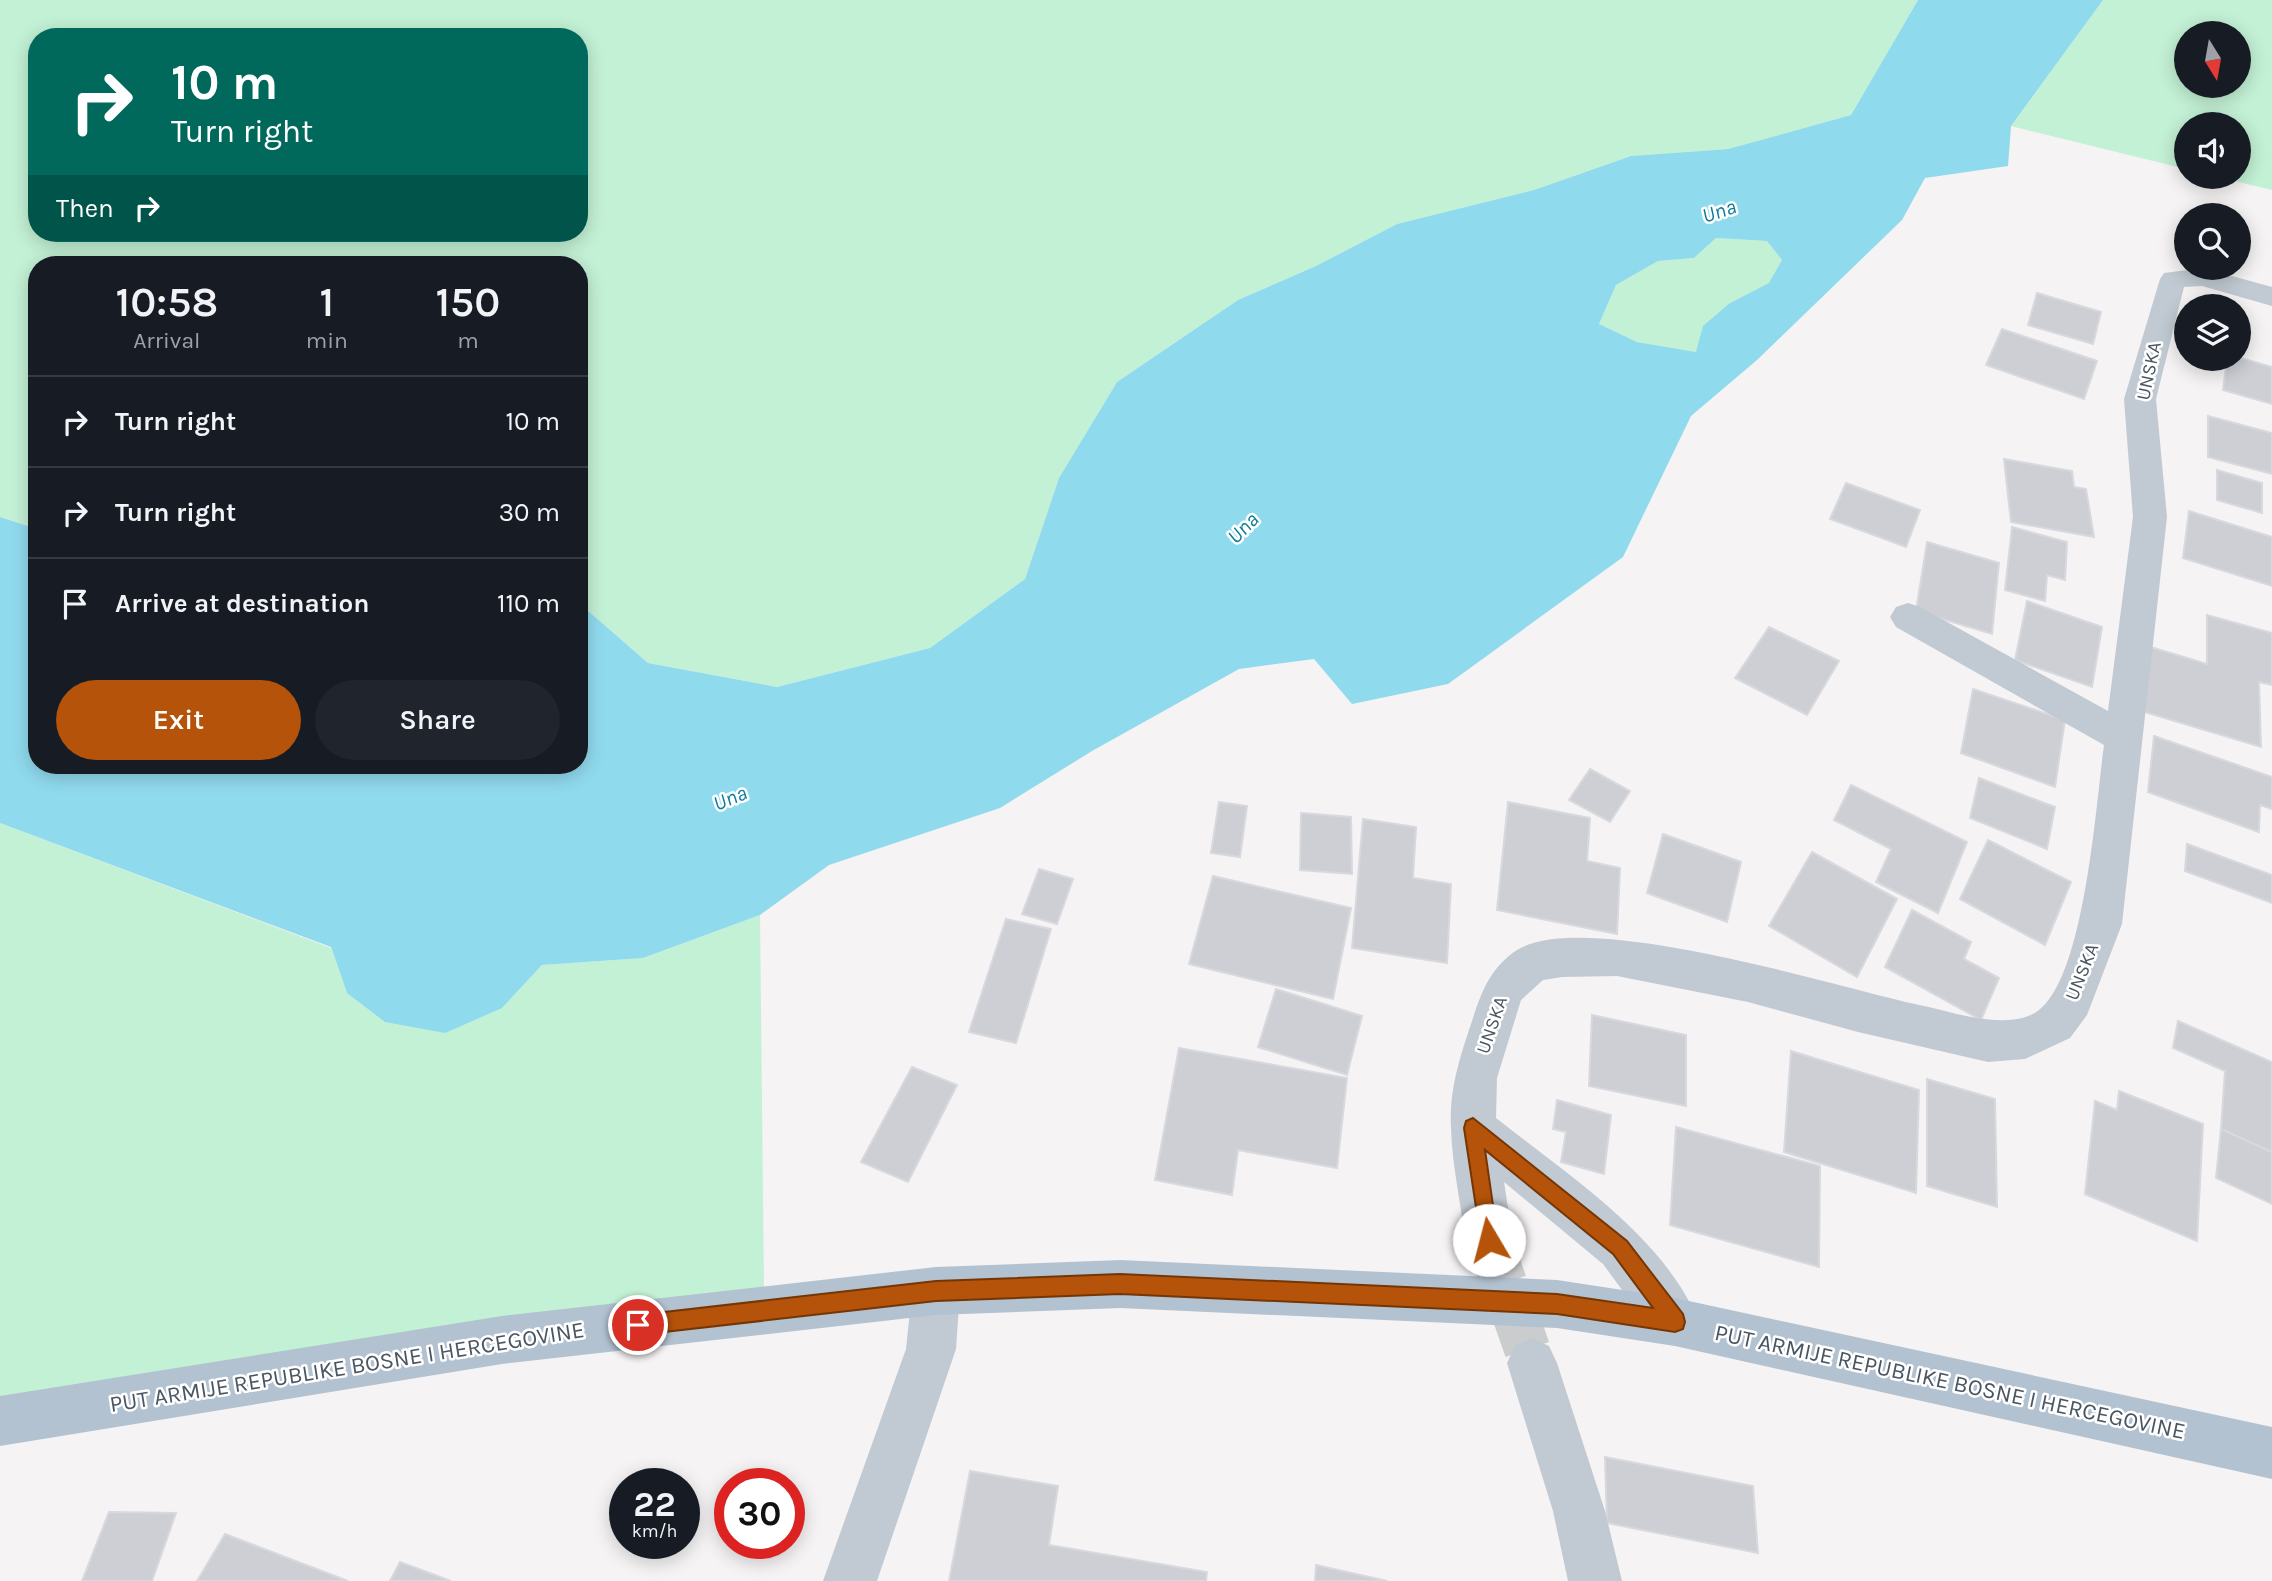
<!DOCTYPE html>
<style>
body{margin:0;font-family:Karla,sans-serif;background:#20242c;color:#f1f3f6;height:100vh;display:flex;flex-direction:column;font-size:26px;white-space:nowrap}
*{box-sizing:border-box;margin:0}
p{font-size:23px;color:#9ea1a6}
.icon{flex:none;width:38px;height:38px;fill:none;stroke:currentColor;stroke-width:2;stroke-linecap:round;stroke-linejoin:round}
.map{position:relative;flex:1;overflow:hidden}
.sheet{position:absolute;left:28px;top:256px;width:560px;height:518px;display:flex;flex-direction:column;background:#171b24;border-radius:28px;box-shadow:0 4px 18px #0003}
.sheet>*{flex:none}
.top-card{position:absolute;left:28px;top:28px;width:560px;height:214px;border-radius:28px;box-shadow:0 4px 18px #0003;background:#00695c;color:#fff;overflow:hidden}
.needle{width:46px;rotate:169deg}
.buttons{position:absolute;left:2174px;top:21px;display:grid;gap:14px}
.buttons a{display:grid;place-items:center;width:77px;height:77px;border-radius:50%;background:#171b24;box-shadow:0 4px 18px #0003;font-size:35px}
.speed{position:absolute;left:609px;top:1468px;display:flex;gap:14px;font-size:35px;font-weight:700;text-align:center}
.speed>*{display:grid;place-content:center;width:91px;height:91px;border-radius:50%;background:#171b24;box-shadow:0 4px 18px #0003;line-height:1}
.speed small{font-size:18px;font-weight:400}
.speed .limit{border:10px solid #d22;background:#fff;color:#111}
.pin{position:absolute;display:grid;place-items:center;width:60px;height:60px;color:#fff;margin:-30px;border:4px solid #fff;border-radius:50%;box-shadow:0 2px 7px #0007}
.me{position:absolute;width:77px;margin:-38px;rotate:352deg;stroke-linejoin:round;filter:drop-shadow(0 0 5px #0008)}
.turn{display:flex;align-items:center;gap:24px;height:147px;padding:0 28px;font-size:32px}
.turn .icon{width:91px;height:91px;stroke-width:2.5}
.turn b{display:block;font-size:49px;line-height:60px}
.then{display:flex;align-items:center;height:66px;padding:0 28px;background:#0003;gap:14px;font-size:26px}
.eta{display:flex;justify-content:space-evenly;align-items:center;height:119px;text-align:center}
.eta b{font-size:42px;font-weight:600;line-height:49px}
.primary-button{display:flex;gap:14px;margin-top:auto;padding:14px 28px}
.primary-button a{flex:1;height:80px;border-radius:42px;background:#b45309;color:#fff;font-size:28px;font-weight:600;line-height:80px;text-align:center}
.primary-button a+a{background:#20242c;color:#f1f3f6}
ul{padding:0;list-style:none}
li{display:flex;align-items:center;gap:21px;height:91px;padding:0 28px;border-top:2px solid #363941}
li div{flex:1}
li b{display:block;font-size:26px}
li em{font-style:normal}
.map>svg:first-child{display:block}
.green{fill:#c3f1d5;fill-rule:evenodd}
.water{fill:#90daee;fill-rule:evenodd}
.building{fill:#cdcfd5;stroke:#d7d9de;stroke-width:2}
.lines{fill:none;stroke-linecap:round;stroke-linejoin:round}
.minor-tunnel{stroke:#caccce;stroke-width:46;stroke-dasharray:46 24;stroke-linecap:butt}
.minor{fill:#c1cad2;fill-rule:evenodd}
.major{fill:#b3c2d1;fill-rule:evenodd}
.route{fill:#b45309;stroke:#753606;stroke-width:2}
.labels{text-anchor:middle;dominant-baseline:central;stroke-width:5;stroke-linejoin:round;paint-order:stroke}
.street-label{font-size:19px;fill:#4a5661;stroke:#fff}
.water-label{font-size:21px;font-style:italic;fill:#0c7c9b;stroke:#fff}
.near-street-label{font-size:23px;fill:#4a5661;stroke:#fff}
</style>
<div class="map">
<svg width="2272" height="1581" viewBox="0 0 2272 1581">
<rect width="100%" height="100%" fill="#f5f3f3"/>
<!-- green -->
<path class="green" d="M0 0H1918L1851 115 1728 149 1631 156 1534 190 1397 224 1316 266 1238 300 1117 382 1059 478 1025 579 930 648 777 687 648 663 579 603V264H37V529L0 517ZM37 37H579V233H37Z
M2103 0H2272V190L2218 177H2238V124H2186V169L2011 126ZM2186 33H2238V86H2186Z
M1716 238 1767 241 1782 260 1770 283 1730 303 1696 352 1637 342 1599 324 1616 285 1658 261 1694 258Z
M0 823 331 948 347 993 502 1008 542 965 643 958 760 915 764 1293 0 1407Z"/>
<!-- water -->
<path class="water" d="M1918 0H2103L2011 126 2008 166 1925 178 1902 220 1757 360 1691 416 1623 557 1448 684 1352 704 1314 659 1239 669 1092 751 1000 808 829 865 760 915 643 958 542 965 502 1008 445 1033 385 1022 347 993 331 947 0 823V517L37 529V765H579V603L648 663 777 687 930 648 1025 579 1059 478 1117 382 1238 300 1316 266 1397 224 1534 190 1631 156 1728 149 1851 115ZM1716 238 1767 241 1782 260 1769 283 1730 303 1703 326 1696 352 1637 342 1599 324 1616 285 1658 261 1694 258Z"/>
<!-- building -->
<path class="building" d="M2037 293 2101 312 2093 344 2028 325Z
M2002 329 2097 361 2084 399 1986 365Z
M2238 357 2272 367V404L2223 390 2227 359Z
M2208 416 2272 433V474L2208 457Z
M2004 459 2072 471 2074 487 2086 489 2094 537 2011 522Z
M2217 470 2262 483V513L2217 500Z
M1846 483 1920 510 1906 547 1830 519Z
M2189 511 2272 537V586L2183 558Z
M2012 527 2067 542 2065 580 2047 575 2045 601 2005 590Z
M1927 542 1999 563 1992 634 1916 611Z
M2027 601 2102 627 2092 687 2015 660Z
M2207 615 2272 633V685L2259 682 2261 747 2138 710 2141 644 2207 664Z
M1769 627 1839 661 1807 715 1735 678Z
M1973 689 2065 720 2055 787 1961 753Z
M2154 736 2272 777V809L2260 805 2259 832 2148 792Z
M1590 769 1630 791 1610 822 1569 800Z
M1979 778 2055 807 2047 849 1970 818Z
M1851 785 1967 842 1938 913 1876 882 1891 849 1834 820Z
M1219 802 1247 806 1240 857 1211 853Z
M1508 802 1590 818 1587 861 1620 868 1617 934 1497 910Z
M1301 813 1351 817 1352 874 1300 870Z
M1363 819 1416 827 1413 878 1451 884 1447 963 1352 948Z
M1663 834 1741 862 1727 922 1647 893Z
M1988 840 2071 882 2045 945 1960 899Z
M2187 844 2272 875V903L2185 871Z
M1812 852 1897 899 1857 977 1769 926Z
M1039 869 1073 879 1057 924 1022 914Z
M1213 876 1351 908 1333 999 1189 964Z
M1912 910 1971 942 1964 959 1999 978 1981 1020 1885 967Z
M1006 919 1051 929 1016 1043 969 1032Z
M1276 989 1362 1016 1347 1075 1258 1047Z
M1592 1015 1686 1035V1106L1589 1086Z
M2178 1021 2272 1062V1152L2221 1129 2225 1071 2173 1048Z
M1179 1048 1347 1078 1337 1168 1238 1150 1232 1195 1155 1180Z
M1791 1051 1919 1090 1916 1193 1784 1152Z
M912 1067 957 1085 908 1182 861 1162Z
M1927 1079 1995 1099 1997 1207 1927 1186Z
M2119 1091 2203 1124 2197 1241 2085 1194 2095 1101 2117 1110Z
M1557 1100 1611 1115 1604 1174 1561 1162 1566 1132 1553 1129Z
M1676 1127 1820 1166 1819 1267 1670 1225Z
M2221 1129 2272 1152V1204L2216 1178Z
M1605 1457 1753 1486 1758 1553 1607 1523Z
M970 1471 1058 1486 1049 1545 1207 1572 1206 1581H949Z
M109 1512 176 1513 152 1581H82Z
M225 1534 348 1581H197Z
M400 1562 451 1581H390Z
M1316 1565 1387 1581H1315Z"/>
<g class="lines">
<!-- minor-tunnel -->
<path class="minor-tunnel" d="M1489 1240 1532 1363"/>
<!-- minor -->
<path class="minor" d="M2203 268 2272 287V306L2202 286 2184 287 2156 399 2167 517 2122 924 2087 1015 2070 1038 2025 1059 1988 1062 1858 1032 1748 1002 1617 976 1562 977 1543 980 1521 1000 1497 1078 1496 1118C1567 1175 1663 1235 1699 1322L1692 1339 1675 1346 1658 1339 1603 1264 1504 1182 1513 1240 1506 1257 1489 1264 1472 1257 1465 1240C1461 1203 1452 1165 1451 1128 1449 1093 1458 1063 1469 1030 1480 997 1487 970 1517 950 1584 907 1843 989 1924 1006 1956 1013 2011 1032 2039 1010 2085 975 2096 803 2104 745L1896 627 1890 617 1896 607 1908 603 1920 607 2108 711 2133 517 2124 399 2160 279 2164 273Z
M936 1267 953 1274 960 1291 956 1349 877 1581H823L906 1349 912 1291 919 1274Z
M1532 1338 1549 1346 1557 1363 1605 1511 1622 1581H1568L1553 1511 1507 1363 1515 1346Z"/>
<!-- major -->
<path class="major" d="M1120 1260 1557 1280 1675 1298 2272 1427V1479L1675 1346 1557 1328 1120 1308 936 1315 502 1364 0 1446V1396L502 1316 936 1267Z"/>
</g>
<!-- route -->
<path class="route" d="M1473 1118 1627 1241 1683 1314 1685 1322 1683 1329 1675 1332 1557 1314 1120 1294 936 1301 638 1335 631 1332 628 1325 631 1317 638 1315 936 1281 1120 1274 1557 1294 1653 1308 1613 1254 1485 1150 1498 1240 1495 1247 1489 1250 1482 1247 1464 1128 1466 1121Z"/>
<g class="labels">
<!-- street labels -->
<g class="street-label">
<text transform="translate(2149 371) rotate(-78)">UNSKA</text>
<text transform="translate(2082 972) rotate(-68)">UNSKA</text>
<text transform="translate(1492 1025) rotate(-71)">UNSKA</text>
</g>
<!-- water labels -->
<g class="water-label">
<text transform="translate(1719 211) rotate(-18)">Una</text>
<text transform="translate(1243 528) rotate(-45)">Una</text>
<text transform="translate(730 798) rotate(-22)">Una</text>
</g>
<!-- near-street labels -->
<g class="near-street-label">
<text transform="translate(347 1367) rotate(-9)">PUT ARMIJE REPUBLIKE BOSNE I HERCEGOVINE</text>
<text transform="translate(1950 1382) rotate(12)">PUT ARMIJE REPUBLIKE BOSNE I HERCEGOVINE</text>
</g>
</g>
</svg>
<div class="buttons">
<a><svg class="needle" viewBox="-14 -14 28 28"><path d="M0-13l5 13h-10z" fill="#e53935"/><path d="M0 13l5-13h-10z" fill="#9ea1a6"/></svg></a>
<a><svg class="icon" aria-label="sound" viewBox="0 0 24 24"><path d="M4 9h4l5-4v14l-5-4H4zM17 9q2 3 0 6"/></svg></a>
<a><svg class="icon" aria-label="search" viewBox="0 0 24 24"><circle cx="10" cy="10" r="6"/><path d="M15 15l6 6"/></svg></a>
<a><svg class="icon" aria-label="layers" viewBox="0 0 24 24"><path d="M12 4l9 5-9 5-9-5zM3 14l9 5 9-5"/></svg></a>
</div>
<div class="speed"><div>22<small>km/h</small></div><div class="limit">30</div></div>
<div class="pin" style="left:638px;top:1325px;background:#d93025"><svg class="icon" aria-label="arrive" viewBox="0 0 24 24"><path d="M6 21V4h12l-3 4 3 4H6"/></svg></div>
<svg class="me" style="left:1489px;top:1240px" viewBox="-20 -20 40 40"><circle r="19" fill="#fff"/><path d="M0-13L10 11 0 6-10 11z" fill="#b45309"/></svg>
<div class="top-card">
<div class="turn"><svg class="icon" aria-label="right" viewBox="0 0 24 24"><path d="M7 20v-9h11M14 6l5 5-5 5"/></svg><div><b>10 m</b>Turn right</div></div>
<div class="then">Then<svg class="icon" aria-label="right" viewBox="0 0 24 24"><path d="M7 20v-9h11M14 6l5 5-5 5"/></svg></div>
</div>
<section class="sheet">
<div class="eta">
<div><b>10:58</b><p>Arrival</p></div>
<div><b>1</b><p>min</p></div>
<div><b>150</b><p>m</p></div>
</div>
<ul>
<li><svg class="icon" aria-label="right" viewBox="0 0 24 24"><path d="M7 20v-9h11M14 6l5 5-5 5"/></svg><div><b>Turn right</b></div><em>10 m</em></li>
<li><svg class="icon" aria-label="right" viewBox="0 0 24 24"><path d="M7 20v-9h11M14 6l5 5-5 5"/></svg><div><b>Turn right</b></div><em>30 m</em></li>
<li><svg class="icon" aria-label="arrive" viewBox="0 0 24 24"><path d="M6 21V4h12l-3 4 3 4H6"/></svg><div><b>Arrive at destination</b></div><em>110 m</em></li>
</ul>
<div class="primary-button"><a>Exit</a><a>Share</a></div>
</section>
</div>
